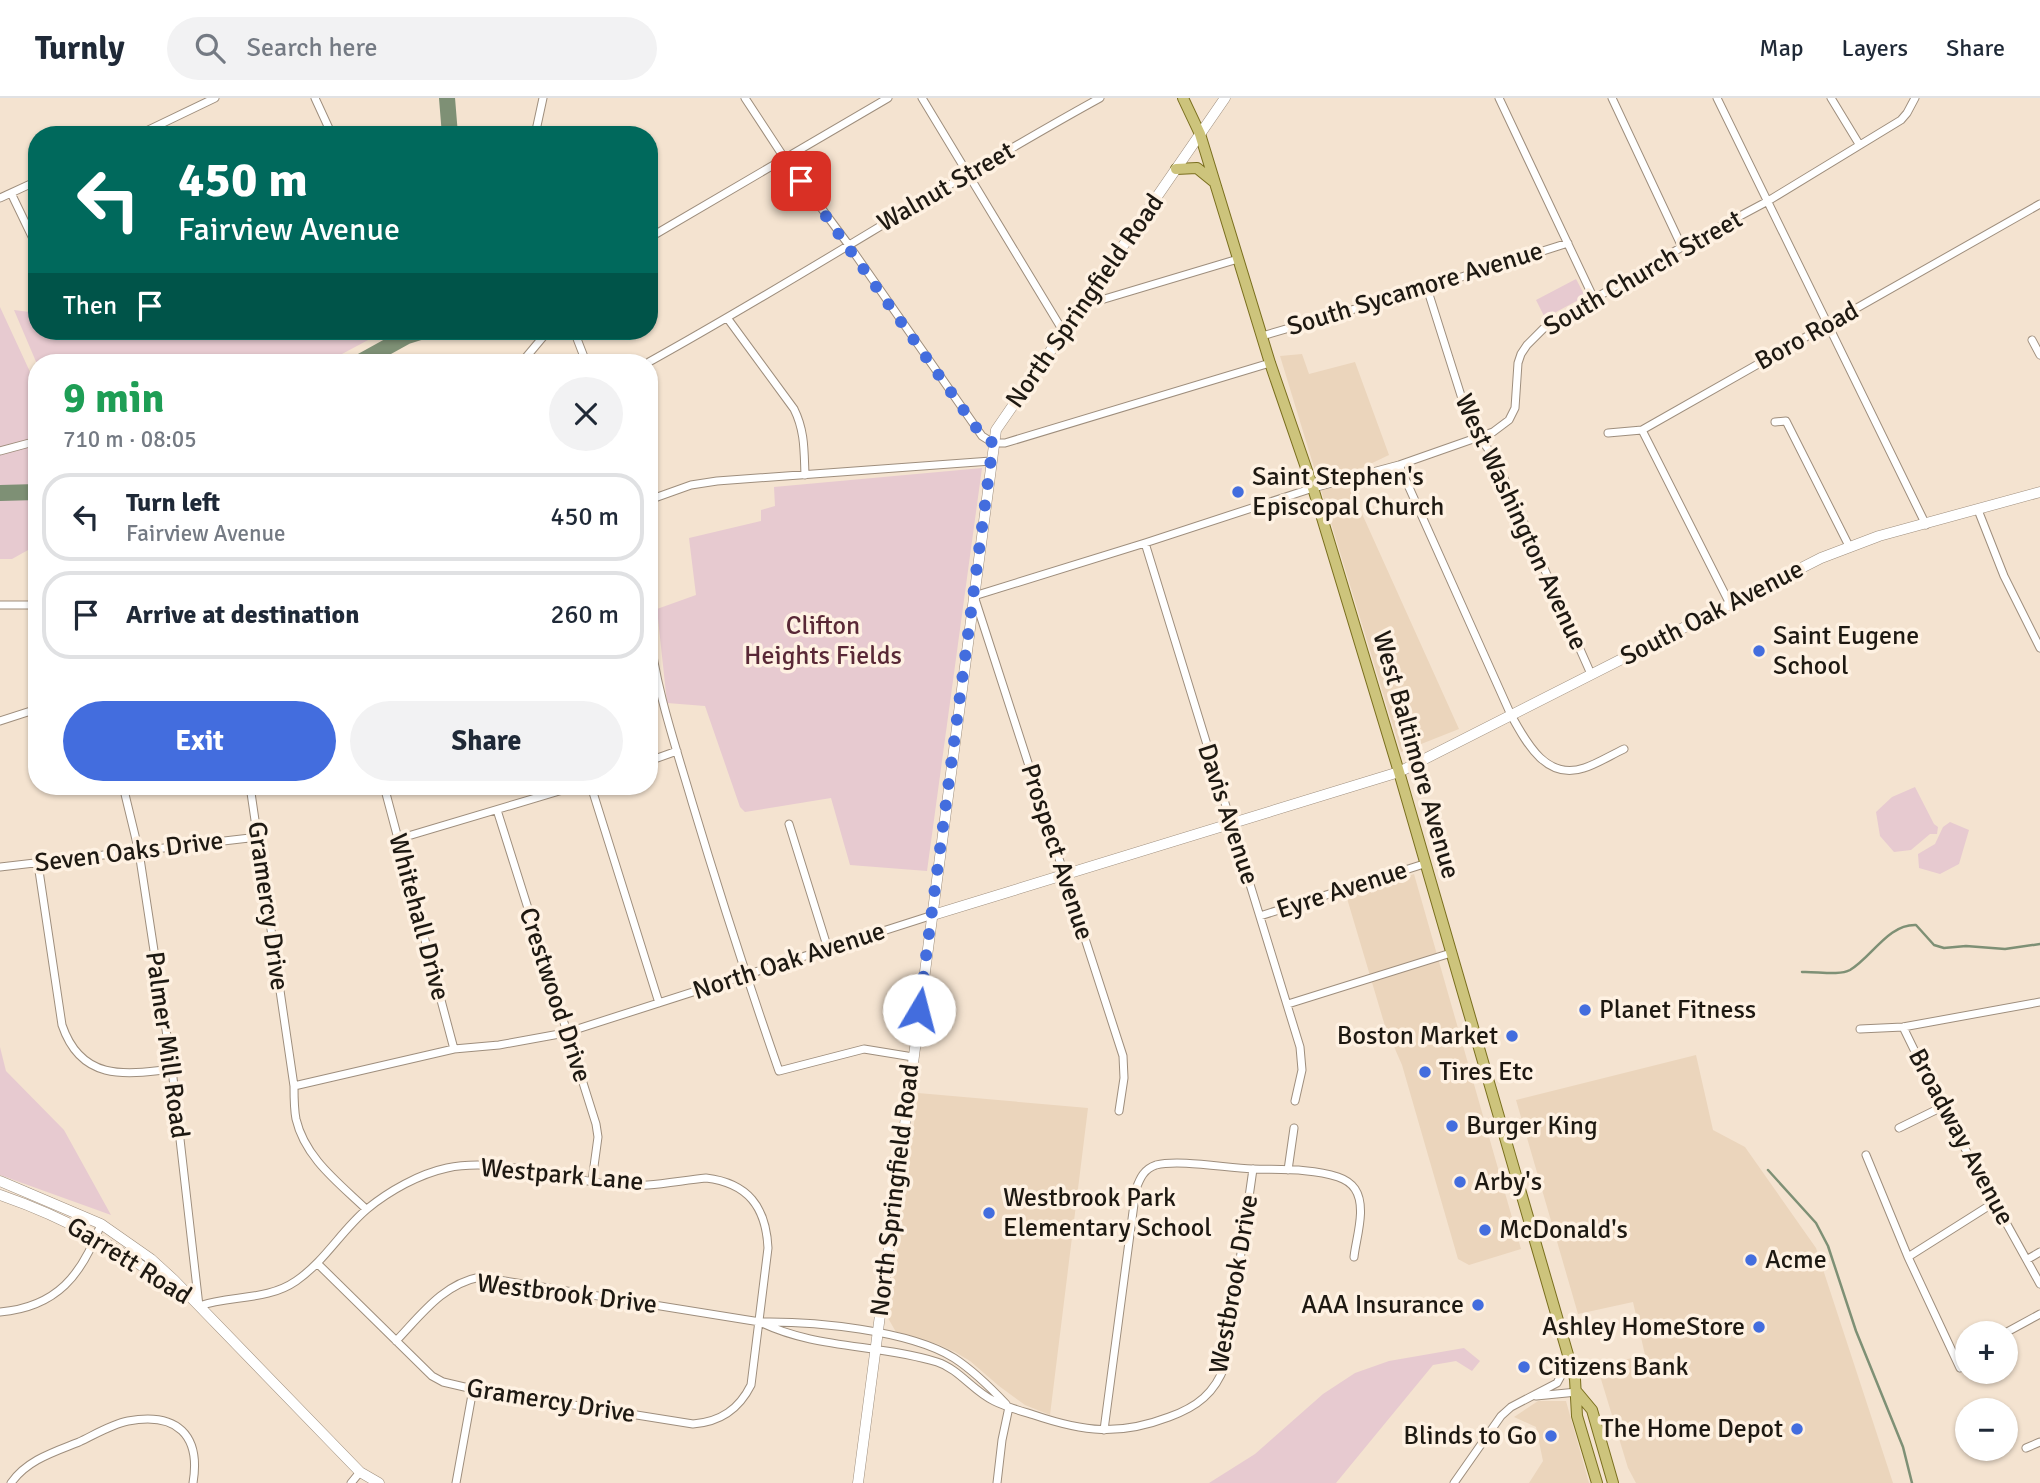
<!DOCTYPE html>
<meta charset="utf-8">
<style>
body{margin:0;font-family:Signika,sans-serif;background:#f2f2f3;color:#1f2937;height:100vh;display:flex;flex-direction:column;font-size:26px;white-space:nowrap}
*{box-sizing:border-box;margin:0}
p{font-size:23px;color:#747a83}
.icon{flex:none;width:38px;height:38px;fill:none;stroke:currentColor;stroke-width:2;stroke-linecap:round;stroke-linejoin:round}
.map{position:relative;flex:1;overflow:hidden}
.details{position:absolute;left:28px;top:256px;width:630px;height:441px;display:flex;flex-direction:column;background:#fff;border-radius:28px;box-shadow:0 2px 5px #0004}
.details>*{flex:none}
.guide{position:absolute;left:28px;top:28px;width:630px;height:214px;border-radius:28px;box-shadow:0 2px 5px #0004;background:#00695c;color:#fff;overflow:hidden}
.fabs{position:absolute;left:1955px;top:1223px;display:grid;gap:14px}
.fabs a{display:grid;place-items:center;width:63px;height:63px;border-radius:50%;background:#fff;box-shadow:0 2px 5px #0004;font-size:35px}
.pin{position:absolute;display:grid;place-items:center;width:60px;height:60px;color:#fff;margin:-30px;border-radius:14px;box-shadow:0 4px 10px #0006}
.me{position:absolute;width:77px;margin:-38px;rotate:8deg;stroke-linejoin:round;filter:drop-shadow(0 0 5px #0008)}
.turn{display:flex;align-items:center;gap:24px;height:147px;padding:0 35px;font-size:32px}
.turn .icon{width:91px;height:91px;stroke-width:2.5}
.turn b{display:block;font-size:49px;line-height:60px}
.then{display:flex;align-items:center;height:66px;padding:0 35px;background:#0003;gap:14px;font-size:26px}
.round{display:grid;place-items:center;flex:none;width:74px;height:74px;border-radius:37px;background:#f2f2f3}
.overview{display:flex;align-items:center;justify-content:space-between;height:119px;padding:0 35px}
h1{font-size:42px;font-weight:800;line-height:52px;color:#1e9e55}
.cta{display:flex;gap:14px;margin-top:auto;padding:14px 35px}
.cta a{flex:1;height:80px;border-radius:42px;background:#436dde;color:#fff;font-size:28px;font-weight:800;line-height:80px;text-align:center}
.cta a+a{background:#f2f2f3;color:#1f2937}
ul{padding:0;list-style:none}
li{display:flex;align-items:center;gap:21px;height:88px;margin:0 14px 10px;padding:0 21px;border:4px solid #e0e1e3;border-radius:28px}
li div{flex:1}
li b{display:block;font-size:26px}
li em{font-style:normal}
header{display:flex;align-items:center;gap:42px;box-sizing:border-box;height:98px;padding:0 35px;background:#fff;border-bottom:2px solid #e0e1e3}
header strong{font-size:33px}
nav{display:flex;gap:38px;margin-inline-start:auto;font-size:24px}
.search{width:490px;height:63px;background:#f2f2f3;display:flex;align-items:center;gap:18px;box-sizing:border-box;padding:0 24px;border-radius:38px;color:#747a83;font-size:26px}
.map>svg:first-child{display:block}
.built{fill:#ebd5bc}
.green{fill:#e7cad0}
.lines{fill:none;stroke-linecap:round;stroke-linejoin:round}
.stream{stroke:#7e9075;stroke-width:2.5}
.river{stroke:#7e9075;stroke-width:16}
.street-casing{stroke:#9e8e7d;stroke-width:9}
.secondary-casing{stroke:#9e8e7d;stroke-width:11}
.primary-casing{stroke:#7a6f1e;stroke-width:12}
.street{stroke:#fff;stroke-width:7}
.secondary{stroke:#fff;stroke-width:10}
.primary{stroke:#cdc47c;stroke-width:10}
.route{stroke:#436dde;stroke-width:12;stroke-dasharray:0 21.6}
.poi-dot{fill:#436dde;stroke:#fef1e2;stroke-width:2.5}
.labels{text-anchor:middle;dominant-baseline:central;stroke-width:7;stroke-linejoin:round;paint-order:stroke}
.street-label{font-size:26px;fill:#1e1912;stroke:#fef1e2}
.poi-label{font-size:26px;fill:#1e1912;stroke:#fef1e2;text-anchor:start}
.park-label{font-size:26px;fill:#592836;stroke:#fef1e2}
</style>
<header>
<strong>Turnly</strong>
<div class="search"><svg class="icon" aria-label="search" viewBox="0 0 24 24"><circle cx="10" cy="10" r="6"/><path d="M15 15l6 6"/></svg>Search here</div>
<nav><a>Map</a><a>Layers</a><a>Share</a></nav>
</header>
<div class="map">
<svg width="2040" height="1385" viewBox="0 0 2040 1385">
<rect width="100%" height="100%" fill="#f4e3d0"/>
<!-- built -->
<path class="built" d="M1302 256 1309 276 1355 264 1389 357 1345 378 1459 631 1401 654 1280 258Z
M1414 776 1521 1151 1469 1167 1458 1161 1402 967 1385 928 1346 797Z
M1696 957 1713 1032 1745 1049 1816 1150 1893 1385H1636L1628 1370 1597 1268 1645 1257 1633 1204 1578 1216 1516 1002Z
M918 995 1088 1010 1050 1317 1025 1307 999 1288 970 1263 955 1254 937 1246 896 1234 888 1220Z
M1538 1303H1566L1589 1385H1529L1543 1363 1536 1329 1514 1319Z"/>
<!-- green -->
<path class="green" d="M1576 181 1584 196 1582 200 1545 220 1536 202Z
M0 209 37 289V447L12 461H0Z
M14 212 37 215V233H385L327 264 37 266Z
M982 370 927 773 850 767 831 700 745 714 740 709 705 608 667 605 657 511 696 497 689 440 761 423V412L775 408 774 389Z
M1915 689 1934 726 1938 729 1937 736H1930L1911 752 1894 754 1880 738 1876 714 1892 699Z
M1950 724 1969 732 1959 766 1940 776 1919 770 1918 756 1935 746 1943 729Z
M0 949 6 973 64 1032 111 1117 0 1077Z
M1464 1250 1480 1263 1472 1273 1456 1263 1433 1267 1336 1385H1209L1255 1356 1323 1296 1355 1275 1389 1263Z"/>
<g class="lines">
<!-- stream -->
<path class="stream" d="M1802 874C1815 873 1839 878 1850 872 1872 859 1888 826 1916 827L1934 847 1944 850 1966 848 2005 851 2040 846
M1768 1072 1816 1125 1828 1148 1856 1233 1903 1349 1912 1385"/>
<!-- river -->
<path class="river" d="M447 0 450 37
M360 264 407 238 423 233
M0 395 37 394"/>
<!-- street casing -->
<g class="street-casing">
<path id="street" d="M315 0 332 37
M745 0 785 61 848 146 982 338 993 345H1005L1270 265
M922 0 1063 233
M1499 0 1594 201
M1612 0 1682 149
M1717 0 1926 427
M1831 0 1859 46
M138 37 215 0
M535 37 543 0
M11 95 37 149
M0 100 37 83
M649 140 888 0
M1427 190 1470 326 1496 362 1591 576
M1088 199 1101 202 1238 161
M728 221 794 311C805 333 804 353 805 377
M574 233 586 264
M1262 238 1427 190 1568 145
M2032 242 2040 257
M522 264 548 233
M649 264C801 180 947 84 1100 0
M1775 324 1786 323 1849 448
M1642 332 1730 506
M1608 335 1642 332 2040 106
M0 353 37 343
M1399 367 1511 617C1526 644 1546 683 1584 670 1597 666 1611 657 1624 651
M649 402 691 387 717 383 991 363
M1978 412 2004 478 2040 550
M1145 445 1300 949 1302 972 1295 1003
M0 507H37
M649 529C655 589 675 646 692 704 719 794 748 884 779 973L864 951 913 959
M0 623 37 611
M649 663 677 653
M123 688 139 754 172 971 199 1208C231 1197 267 1203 296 1183 325 1163 341 1133 367 1111 389 1093 419 1076 447 1070 498 1059 564 1082 616 1087 645 1090 676 1083 706 1080 748 1085 766 1109 768 1150L751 1287C739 1311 721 1324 693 1326L473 1291 443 1284 432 1278 318 1166
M250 688 294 988C294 999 294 1011 296 1021 305 1060 339 1085 366 1111
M384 688 454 951
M591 688 659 905
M497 712 596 1026 598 1039 592 1083
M789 726 828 851
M398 741 576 688
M38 766 62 927C81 983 124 977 172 971
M0 769 258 739
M1260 818 1424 766
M1288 906 1451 855
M1903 929 1942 1009 2040 1186
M1860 931 1903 929 2040 904
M294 988 454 951 499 947 565 935 933 817
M1119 1013 1124 980 1123 958 974 498 1145 445 1313 390 1399 367 1493 334 1509 322 1515 310 1518 265 1521 256 1527 247 1543 231 1682 149 1768 103 1901 22 1907 15 1915 0
M1899 1030 1942 1009
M1866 1057 1908 1159 1960 1270
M1288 1072 1294 1030
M1908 1159 1995 1104
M2028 1161 2040 1154
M0 1214C57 1209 82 1177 101 1126
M760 1224C814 1251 879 1246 937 1264 959 1271 973 1293 994 1303 1006 1309 1021 1313 1034 1317 1084 1334 1119 1338 1169 1319 1197 1309 1215 1295 1225 1267L1253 1071
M2007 1234 2040 1216
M396 1243C421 1217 443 1186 480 1179L760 1224C813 1223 909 1232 954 1260 974 1273 990 1289 1006 1306
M1536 1298 1577 1294
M1104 1332 1136 1091C1140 1080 1144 1071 1156 1067 1179 1061 1226 1070 1252 1071 1280 1072 1311 1070 1338 1079 1344 1081 1351 1085 1355 1091 1367 1109 1356 1140 1354 1159
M2026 1350 2040 1344
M11 1385C27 1362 54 1354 79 1344 94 1337 112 1326 128 1323 177 1314 201 1337 193 1385
M351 1385 360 1374
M456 1385 473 1291
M997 1385 1002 1342 1009 1309
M1454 1385 1501 1318 1511 1309 1557 1285 1569 1263"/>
</g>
<!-- secondary casing -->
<g class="secondary-casing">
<path id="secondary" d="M933 817 1399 674 1821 460 1879 438 2040 394
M0 1083 101 1126 151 1161 174 1182 360 1374 379 1385
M0 1097C70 1121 122 1152 182 1196
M858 1385 996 332 1225 0"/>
</g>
<!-- primary casing -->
<g class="primary-casing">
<path id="primary" d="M1183 0 1200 36 1270 265 1313 390 1399 674 1575 1281 1577 1318 1597 1385
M1176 71 1197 70 1213 83
M1577 1294 1592 1312 1613 1385"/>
</g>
<!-- street -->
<use href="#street" class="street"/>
<!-- secondary -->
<use href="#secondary" class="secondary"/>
<!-- primary -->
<use href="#primary" class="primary"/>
</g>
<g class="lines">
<!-- route -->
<path class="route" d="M801 83 982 338 993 345 919 912"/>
</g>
<!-- markers -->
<g class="poi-dot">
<circle cx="1238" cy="394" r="7"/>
<circle cx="1759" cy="553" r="7"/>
<circle cx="1585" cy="912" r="7"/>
<circle cx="1512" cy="938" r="7"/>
<circle cx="1425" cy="974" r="7"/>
<circle cx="1452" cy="1028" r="7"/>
<circle cx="1460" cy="1084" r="7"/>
<circle cx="989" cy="1115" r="7"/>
<circle cx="1485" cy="1132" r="7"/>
<circle cx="1751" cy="1162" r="7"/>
<circle cx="1478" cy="1207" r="7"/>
<circle cx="1759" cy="1229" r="7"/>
<circle cx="1524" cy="1269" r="7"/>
<circle cx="1797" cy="1331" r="7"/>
<circle cx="1551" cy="1338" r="7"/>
</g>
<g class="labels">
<!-- street labels -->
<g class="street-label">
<text transform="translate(946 89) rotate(-30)">Walnut Street</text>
<text transform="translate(1643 175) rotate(-30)">South Church Street</text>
<text transform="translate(1415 191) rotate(-17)">South Sycamore Avenue</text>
<text transform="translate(1085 203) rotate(-55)">North Springfield Road</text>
<text transform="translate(1807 238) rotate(-29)">Boro Road</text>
<text transform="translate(1521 424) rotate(65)">West Washington Avenue</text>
<text transform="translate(1712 515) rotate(-27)">South Oak Avenue</text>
<text transform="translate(1416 657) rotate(74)">West Baltimore Avenue</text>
<text transform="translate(1228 716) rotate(72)">Davis Avenue</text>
<text transform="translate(129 754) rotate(-7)">Seven Oaks Drive</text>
<text transform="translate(1057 754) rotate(72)">Prospect Avenue</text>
<text transform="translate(1342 792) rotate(-18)">Eyre Avenue</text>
<text transform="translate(268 808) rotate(82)">Gramercy Drive</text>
<text transform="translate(419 819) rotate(75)">Whitehall Drive</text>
<text transform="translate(789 863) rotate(-18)">North Oak Avenue</text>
<text transform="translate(555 897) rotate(72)">Crestwood Drive</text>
<text transform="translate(167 947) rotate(82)">Palmer Mill Road</text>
<text transform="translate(1961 1039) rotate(62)">Broadway Avenue</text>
<text transform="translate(562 1077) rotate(5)">Westpark Lane</text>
<text transform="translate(895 1092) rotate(-83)">North Springfield Road</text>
<text transform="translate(129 1163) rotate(32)">Garrett Road</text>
<text transform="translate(1234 1186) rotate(-80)">Westbrook Drive</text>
<text transform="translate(567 1196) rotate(7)">Westbrook Drive</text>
<text transform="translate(551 1303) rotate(9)">Gramercy Drive</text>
</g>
<!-- poi labels -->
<g class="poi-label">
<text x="1252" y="379">Saint Stephen's<tspan x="1252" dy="30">Episcopal Church</tspan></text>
<text x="1773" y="538">Saint Eugene<tspan x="1773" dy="30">School</tspan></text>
<text x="1599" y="912">Planet Fitness</text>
<text x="1498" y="938" text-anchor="end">Boston Market</text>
<text x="1439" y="974">Tires Etc</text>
<text x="1466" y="1028">Burger King</text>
<text x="1474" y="1084">Arby's</text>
<text x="1003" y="1100">Westbrook Park<tspan x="1003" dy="30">Elementary School</tspan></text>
<text x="1499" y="1132">McDonald's</text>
<text x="1765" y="1162">Acme</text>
<text x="1464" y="1207" text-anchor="end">AAA Insurance</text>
<text x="1745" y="1229" text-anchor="end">Ashley HomeStore</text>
<text x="1538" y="1269">Citizens Bank</text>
<text x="1783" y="1331" text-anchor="end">The Home Depot</text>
<text x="1537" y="1338" text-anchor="end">Blinds to Go</text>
</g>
<!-- park labels -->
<g class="park-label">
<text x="823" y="528">Clifton<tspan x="823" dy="30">Heights Fields</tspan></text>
</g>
</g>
</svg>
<div class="fabs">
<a>+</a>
<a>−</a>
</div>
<div class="pin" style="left:801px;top:83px;background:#d93025"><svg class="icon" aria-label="arrive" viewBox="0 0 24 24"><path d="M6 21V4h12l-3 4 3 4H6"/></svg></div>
<svg class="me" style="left:919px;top:912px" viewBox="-20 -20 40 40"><circle r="19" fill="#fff"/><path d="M0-13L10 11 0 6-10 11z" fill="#436dde"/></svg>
<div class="guide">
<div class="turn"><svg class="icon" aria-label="left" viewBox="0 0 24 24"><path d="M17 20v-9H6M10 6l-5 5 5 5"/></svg><div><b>450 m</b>Fairview Avenue</div></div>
<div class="then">Then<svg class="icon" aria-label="arrive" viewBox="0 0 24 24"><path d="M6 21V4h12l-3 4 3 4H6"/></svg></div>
</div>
<section class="details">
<div class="overview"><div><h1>9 min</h1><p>710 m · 08:05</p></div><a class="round"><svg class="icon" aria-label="close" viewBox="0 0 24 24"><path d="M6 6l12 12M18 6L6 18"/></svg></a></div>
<ul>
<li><svg class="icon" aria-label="left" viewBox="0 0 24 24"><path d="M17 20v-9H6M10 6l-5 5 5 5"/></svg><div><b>Turn left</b><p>Fairview Avenue</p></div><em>450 m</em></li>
<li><svg class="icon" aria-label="arrive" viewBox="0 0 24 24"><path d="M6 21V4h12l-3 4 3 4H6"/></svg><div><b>Arrive at destination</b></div><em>260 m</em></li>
</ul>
<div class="cta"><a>Exit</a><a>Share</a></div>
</section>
</div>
